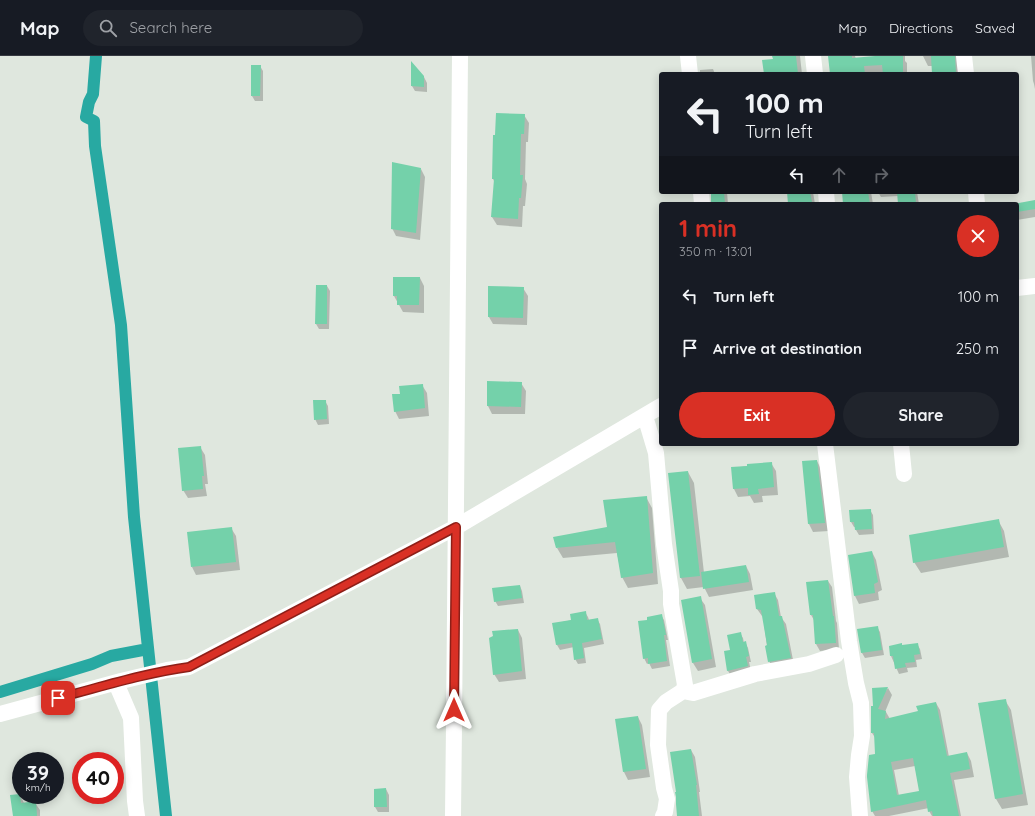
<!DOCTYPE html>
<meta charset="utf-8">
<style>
body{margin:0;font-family:Quicksand,sans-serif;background:#20242c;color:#f1f3f6;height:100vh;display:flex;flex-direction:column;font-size:15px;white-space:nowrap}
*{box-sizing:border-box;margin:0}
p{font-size:13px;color:#9ea1a6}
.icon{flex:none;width:22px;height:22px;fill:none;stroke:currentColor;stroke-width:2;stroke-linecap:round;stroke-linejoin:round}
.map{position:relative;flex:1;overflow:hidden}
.side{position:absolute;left:659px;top:146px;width:360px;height:244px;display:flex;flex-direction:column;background:#171b24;border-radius:4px;box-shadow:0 2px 10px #0003}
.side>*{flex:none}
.top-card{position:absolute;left:659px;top:16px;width:360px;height:122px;border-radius:4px;box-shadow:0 2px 10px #0003;background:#171b24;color:#f1f3f6;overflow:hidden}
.speed{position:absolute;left:12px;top:696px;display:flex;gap:8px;font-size:20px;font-weight:700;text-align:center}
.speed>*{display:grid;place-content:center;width:52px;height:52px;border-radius:50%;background:#171b24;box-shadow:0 2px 10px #0003;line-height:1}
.speed small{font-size:10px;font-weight:400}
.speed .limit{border:6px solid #d22;background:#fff;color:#111}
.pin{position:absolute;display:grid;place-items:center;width:34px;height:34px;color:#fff;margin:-17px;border-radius:8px;box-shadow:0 2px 6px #0006}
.me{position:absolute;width:44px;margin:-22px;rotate:0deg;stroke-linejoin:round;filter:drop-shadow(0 0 3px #0008)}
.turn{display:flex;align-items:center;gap:14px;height:84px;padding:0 20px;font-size:18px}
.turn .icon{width:52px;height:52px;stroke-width:2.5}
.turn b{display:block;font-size:28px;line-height:34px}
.lanes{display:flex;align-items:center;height:38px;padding:0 20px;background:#0003;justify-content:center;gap:20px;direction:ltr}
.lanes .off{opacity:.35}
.round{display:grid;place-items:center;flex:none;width:42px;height:42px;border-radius:21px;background:#20242c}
.summary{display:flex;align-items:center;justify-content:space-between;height:68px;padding:0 20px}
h1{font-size:24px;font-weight:700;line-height:30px;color:#d93025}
.primary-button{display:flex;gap:8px;margin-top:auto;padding:8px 20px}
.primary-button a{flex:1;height:46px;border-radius:24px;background:#d93025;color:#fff;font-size:16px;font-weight:700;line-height:46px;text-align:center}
.primary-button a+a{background:#20242c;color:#f1f3f6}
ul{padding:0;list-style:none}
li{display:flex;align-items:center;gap:12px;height:52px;padding:0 20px}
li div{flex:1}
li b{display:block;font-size:15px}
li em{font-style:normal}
header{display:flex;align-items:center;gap:24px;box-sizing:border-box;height:56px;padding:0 20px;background:#171b24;border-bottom:1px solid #363941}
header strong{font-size:19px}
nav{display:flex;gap:22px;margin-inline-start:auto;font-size:14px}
.search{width:280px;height:36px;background:#20242c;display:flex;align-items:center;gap:10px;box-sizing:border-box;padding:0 14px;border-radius:22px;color:#9ea1a6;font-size:15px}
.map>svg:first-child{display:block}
.shadow{fill:#0003;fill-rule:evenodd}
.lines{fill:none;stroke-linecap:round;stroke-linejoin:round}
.canal{stroke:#28a9a2;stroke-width:12}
.building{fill:#74d1aa;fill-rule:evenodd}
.minor{stroke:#fff;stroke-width:16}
.route-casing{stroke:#8d1f18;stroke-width:10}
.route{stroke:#d93025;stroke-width:7}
</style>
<header>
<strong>Map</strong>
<div class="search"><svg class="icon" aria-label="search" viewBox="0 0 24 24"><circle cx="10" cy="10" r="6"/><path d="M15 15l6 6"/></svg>Search here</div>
<nav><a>Map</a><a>Directions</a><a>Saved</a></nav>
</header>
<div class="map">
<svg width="1035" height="760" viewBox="0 0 1035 760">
<rect width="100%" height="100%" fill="#dfe7de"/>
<!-- shadow -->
<path class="shadow" d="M773 0H800L802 18H765L774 4Z
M830 0H855L856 3 886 0H905V5L907 7V18H831Z
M923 0H960V18H933V10H928Z
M1031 0H1035V33L1034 28 1033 25Z
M260 10 263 15V45H255L252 40Z
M713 13 715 18H700V14Z
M424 21 427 27V36L415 35 412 30Z
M524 59 529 67 528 86H526L525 123 527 128 525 150H523L522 171 497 169 492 161 495 127 493 123 494 80Z
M421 113 425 121 420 184 396 180 392 172Z
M712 136H727L728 148H712Z
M785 136H813L815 148H789L788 137H786Z
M843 136H871L873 148H844Z
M878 136H917L919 148H899L898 140 881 141Z
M1035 145V161L1017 164V148Z
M420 222 424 230V257L403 256 394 240Z
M327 230 330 235 329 273H319L316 268Z
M523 232 528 240 527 269 493 268 489 261Z
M521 327 526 335 525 358H492L488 350Z
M422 329 427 337 429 360 399 363 395 355 401 338Z
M325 345 328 350 329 368 318 369 315 363Z
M200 391 205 399 208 428H205L207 440 188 442 183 434Z
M817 405 821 413 829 475 813 476 809 468 803 406Z
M771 407 776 415 778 439 762 440 763 446 754 447 750 440 738 441 734 433 732 412Z
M688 416 694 427 704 517 746 510 750 518 753 534 709 541 704 531 687 533 681 522 670 418Z
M646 441 652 452 658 528 628 532 622 521 617 497 563 502 557 492 608 472Z
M870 454 873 459 874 478 859 479 856 474V471H854L851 466Z
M998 464 1004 475 1009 501 921 517 914 506Z
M231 472 236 480 240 514 196 519 192 511Z
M872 496 876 504 882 534 878 536 879 544 859 548 855 540Z
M828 525 832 531 836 565 837 567 839 593 820 595 816 588 814 564 811 559Z
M520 530 522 535 524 547 498 550 495 545Z
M774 537 778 544 781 561 786 568 794 609 773 612 769 605 763 560H762L757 553Z
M700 542 705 549 716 611 698 615 693 607Z
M585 556 588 561 589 564 597 563 600 568 604 588 584 592 586 607 578 608 575 603 574 591 560 594 557 589 553 568 572 564Z
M661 559 664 564 668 584H666L670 610 652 613 649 607 647 608 644 602Z
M877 571 880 576 884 599 865 602 862 597 858 574Z
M518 574 522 582 526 623 499 626 494 618Z
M740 577 743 582 744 587 745 586 748 592 751 606H749L751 615 731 620 728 615 725 596 731 595Z
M917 588 920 593 922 603 916 604 917 611 907 612 908 616 899 618 891 600Z
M888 632 892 639 885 656H886L890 663 919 656 936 647 940 654 949 701 967 697 971 705 974 721 954 724 961 760H932L929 755V752L889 760H875L872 755 877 699 876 683 872 677V651H874ZM915 710 920 736 899 740 894 714Z
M1005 644 1011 654 1028 749 1002 753 996 743Z
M638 661 642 669 650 721 628 724 624 716 616 664Z
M691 694 695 701 700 736H699L702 760H678Z
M386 733 389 739V756H378L375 751Z
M20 739 24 747H35L40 754V760H14Z"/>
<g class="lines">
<!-- canal -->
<path class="canal" d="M96 0 93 38 89 46 86 61 94 65 95 90 121 269 134 461 166 760
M0 636 92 608 111 600 148 593"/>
</g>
<!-- building -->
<path class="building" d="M772 0H796L798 18H764L762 4 773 3Z
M828 0H852V2L875 0H903V18H883L882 9 864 10 865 18H830Z
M931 0H955L956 18H932Z
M411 5 424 20V31L411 30Z
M251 9H261L260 40H251Z
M496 57 525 58 524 78H521L520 119H523L521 142H519L518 163 491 161 494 123H492L493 79H495Z
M392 106 421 112 416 177 391 173Z
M711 136H724L725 148H711Z
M787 136H810L812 146 788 148Z
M842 136H868L870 148H843Z
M897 136H915L916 148H898Z
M1035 144V153L1017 156V148H1013Z
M393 221H420L419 249H397V240H393Z
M316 229H327V268H315Z
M488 230 524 231 523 262 488 261Z
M487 325 522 326 521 351 487 350Z
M423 328 425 352 394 356 392 338H400L399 330Z
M313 344H326L327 363 314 364Z
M201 390 204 420H202L203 433 182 435 178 392Z
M817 404 825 467 808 468 802 405Z
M772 406 774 431 758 433 759 438 748 439V432L733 433 731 411 747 410V408Z
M688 415 700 520 680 522 668 417Z
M647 440 653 517 621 522 615 486 556 492 553 481 607 471 603 444Z
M871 453 872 473 855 474 854 466H850L849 454Z
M999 463 1004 491 913 507 909 479Z
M232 471 236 506 191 511 187 476Z
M872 495 878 526 874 528 875 537 854 540 848 499Z
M746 509 749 526 703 533 701 516Z
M828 524 833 560H834L836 587 815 588 813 559H810L806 526Z
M520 529 522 542 494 546 492 532Z
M775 536 779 560H782L791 602 768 606 765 590 767 589 761 554 756 553 754 539Z
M701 540 712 603 692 607 681 544Z
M586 555 587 564 598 562 602 583 582 587 584 602 574 604 572 587 556 589 552 567 571 564 570 558Z
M662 558 666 579H664L667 605 648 608V602L643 603 638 565 647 564V561Z
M878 570 882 594 861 597 857 573Z
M518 573 522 615 493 619 489 582 493 580 492 575Z
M741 576 743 586 746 585 749 600 746 601 748 610 727 615 724 595 730 594 727 579Z
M902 587V589L918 587 920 598 914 599 915 606 905 607 906 611 895 613 893 600H890L889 590Z
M888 631 878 653 886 655 885 663 918 655 916 650 936 646 947 700 967 696 970 713 950 717 959 760H933L932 755 928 756 926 744 871 756 867 721V719L869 699 875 698 874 677H871V650H873L872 632ZM913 702 919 735 897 739 891 706Z
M1006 643 1023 738 995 743 978 647Z
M638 660 646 713 623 716 615 663Z
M691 693 697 729H696L699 760H677L676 748V741L675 736H676L670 696Z
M386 732 387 751H374V733Z
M20 738 21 747 36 745 37 760H13L10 739Z"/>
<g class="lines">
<!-- minor -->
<path class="minor" d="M688 0 690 18
M813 0 815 18
M964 0 966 18
M701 136 702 148
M826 136 827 148
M976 136 977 148
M1017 232 1035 230
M645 360 656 397 664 488 671 535V548L685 629 683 635 666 646 659 654 658 689 664 732 667 743 665 756 663 760
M825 388 849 585 856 627 861 647 862 680 859 699 857 721 860 760
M901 388 904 418
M116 627 131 662 135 745 137 760
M683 635 693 637 755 618 809 608 836 599
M0 658 121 625 167 614 189 611 456 471 661 350
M453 760 454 669 460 0"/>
</g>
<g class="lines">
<!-- route casing -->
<g class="route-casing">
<path id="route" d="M58 642C101 631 145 617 189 611L456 471 454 654"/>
</g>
<!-- route -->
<use href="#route" class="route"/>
</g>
</svg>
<div class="speed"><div>39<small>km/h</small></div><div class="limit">40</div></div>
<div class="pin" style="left:58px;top:642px;background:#d93025"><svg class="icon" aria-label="arrive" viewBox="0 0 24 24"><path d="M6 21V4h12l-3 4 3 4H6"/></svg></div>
<svg class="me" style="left:454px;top:654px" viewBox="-20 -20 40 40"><path d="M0-17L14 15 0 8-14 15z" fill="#d93025" stroke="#fff" stroke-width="4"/></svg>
<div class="top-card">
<div class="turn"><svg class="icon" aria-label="left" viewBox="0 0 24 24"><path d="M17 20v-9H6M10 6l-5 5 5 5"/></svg><div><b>100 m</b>Turn left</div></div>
<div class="lanes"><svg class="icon" aria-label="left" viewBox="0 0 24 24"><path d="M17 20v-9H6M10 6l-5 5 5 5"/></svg><svg class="icon off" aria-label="ahead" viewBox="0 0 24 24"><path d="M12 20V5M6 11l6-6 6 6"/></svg><svg class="icon off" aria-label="right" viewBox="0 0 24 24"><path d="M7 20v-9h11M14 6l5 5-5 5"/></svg></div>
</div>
<section class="side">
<div class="summary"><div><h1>1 min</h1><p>350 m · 13:01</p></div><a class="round" style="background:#d93025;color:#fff"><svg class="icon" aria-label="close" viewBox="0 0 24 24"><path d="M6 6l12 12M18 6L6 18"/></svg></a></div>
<ul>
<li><svg class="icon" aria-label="left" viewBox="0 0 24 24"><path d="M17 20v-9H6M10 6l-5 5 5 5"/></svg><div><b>Turn left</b></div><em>100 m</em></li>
<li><svg class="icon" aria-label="arrive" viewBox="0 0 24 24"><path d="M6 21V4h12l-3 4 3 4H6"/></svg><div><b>Arrive at destination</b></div><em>250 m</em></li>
</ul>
<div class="primary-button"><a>Exit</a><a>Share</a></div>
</section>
</div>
